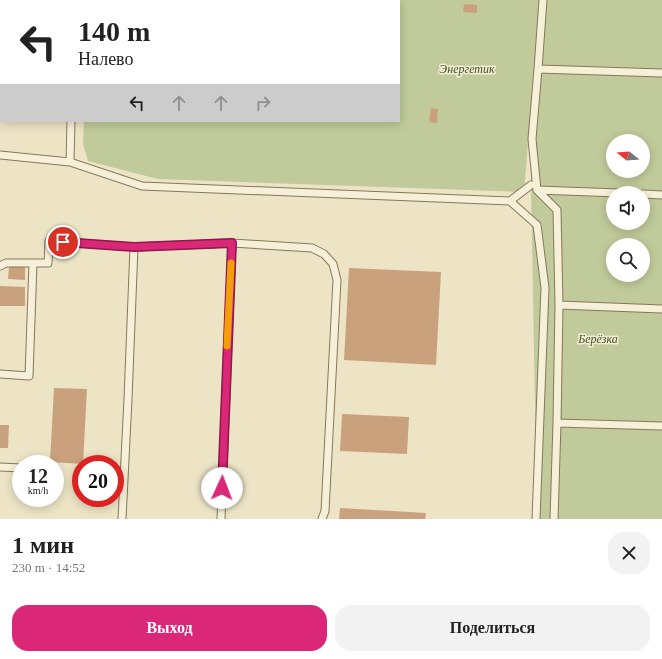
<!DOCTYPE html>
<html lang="ru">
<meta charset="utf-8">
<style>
body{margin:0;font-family:"Times New Roman",serif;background:#f2f2f2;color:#222;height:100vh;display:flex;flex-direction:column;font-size:15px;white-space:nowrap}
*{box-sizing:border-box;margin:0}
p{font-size:13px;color:#767676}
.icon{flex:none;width:22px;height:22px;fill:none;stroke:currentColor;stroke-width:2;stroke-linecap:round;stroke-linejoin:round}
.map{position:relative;height:519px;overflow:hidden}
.side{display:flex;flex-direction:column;background:#fff;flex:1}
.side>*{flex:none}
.banner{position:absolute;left:0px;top:0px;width:400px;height:122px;box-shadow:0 2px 10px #0003;background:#fff;color:#222;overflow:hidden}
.needle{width:26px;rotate:287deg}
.fabs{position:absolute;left:606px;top:134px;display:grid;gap:8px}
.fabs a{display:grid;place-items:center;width:44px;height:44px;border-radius:50%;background:#fff;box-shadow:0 2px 10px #0003;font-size:20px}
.speed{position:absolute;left:12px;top:455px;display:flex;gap:8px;font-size:20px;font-weight:700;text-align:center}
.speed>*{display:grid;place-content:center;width:52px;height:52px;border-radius:50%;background:#fff;box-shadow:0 2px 10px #0003;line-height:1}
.speed small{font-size:10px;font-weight:400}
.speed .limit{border:6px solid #d22;background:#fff;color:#111}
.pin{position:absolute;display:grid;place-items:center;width:34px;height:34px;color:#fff;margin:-17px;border:2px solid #fff;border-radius:50%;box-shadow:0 1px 4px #0007}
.me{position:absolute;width:44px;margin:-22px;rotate:2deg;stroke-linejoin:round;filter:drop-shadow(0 0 3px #0008)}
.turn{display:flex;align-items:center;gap:14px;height:84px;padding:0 12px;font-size:18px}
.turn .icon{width:52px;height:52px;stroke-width:2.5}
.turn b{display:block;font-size:28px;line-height:34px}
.lanes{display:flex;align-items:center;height:38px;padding:0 12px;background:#0003;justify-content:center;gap:20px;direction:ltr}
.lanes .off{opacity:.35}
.round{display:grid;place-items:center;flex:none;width:42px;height:42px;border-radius:16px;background:#f2f2f2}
.head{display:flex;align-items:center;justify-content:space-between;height:68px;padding:0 12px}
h1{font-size:24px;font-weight:700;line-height:30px}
.button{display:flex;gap:8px;margin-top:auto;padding:8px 12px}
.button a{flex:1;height:46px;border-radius:16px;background:#db2777;color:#fff;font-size:16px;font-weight:700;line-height:46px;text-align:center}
.button a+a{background:#f2f2f2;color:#222}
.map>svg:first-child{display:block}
.green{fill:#c1ca9a;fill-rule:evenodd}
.building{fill:#c9a27d}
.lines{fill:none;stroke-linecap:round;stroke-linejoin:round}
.service-casing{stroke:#87765c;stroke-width:9}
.service{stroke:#f7f0d8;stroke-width:7}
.route-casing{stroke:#8e194d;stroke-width:10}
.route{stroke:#db2777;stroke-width:7}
.slow{stroke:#f59e0b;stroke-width:7}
.labels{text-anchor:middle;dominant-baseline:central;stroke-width:3;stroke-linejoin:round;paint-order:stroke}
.park-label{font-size:12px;font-style:italic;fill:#455327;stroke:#f4edd5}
</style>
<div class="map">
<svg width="662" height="519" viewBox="0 0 662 519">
<rect width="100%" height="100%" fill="#ece4c5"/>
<!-- green -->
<path class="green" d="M86 0H540L524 192 158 179 88 161 83 144 84 121H399V1H86Z
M543 0H662V519H537L531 185ZM613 141H643V171H613ZM613 193H643V223H613ZM613 245H643V275H613Z"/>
<!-- building -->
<path class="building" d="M464 4 477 5V13L463 12Z
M431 108 438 109 437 123 429 122Z
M9 267H25V280L8 279Z
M349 268 441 272 436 365 344 360Z
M0 286 25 287V306H0Z
M54 388 87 389 83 464 50 462Z
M342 414 409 417 407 454 340 451Z
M0 425H9L8 448H0Z
M340 508 426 513 425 519H339Z"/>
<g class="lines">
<!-- service casing -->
<g class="service-casing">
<path id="service" d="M543 0 538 69 532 139 537 190 557 210 559 305 557 423 554 519
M73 1V0
M538 69 662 73
M0 155 70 162 142 186 510 201 531 185
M70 162 71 121
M537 190 619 193
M643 194 662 195
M510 201 537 225 545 288 536 519
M134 247 232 243 312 248 324 254 333 264 337 280 325 511 322 519
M0 266 6 263H48L49 241 134 247 128 399 122 519
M559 305 662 309
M0 374 29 376 33 263
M557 423 662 426
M0 467 21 468
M221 519 232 243"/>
</g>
<!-- service -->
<use href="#service" class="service"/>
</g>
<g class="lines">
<!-- route casing -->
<g class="route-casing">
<path id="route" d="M63 242 134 247 232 243 222 488"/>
</g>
<!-- route -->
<use href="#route" class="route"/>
<!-- slow -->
<path class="slow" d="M227 346 231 263"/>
</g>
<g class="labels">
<!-- park labels -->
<g class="park-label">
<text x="467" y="69">Энергетик</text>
<text x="598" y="339">Берёзка</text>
</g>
</g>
</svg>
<div class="fabs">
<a><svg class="needle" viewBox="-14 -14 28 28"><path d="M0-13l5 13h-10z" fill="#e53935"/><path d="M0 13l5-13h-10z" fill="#767676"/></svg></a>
<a><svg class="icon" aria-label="sound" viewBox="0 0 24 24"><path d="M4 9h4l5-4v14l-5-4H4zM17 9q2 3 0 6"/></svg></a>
<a><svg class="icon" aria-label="search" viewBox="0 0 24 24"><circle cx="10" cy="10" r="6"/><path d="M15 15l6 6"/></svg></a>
</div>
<div class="speed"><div>12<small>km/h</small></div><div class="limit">20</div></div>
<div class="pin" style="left:63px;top:242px;background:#d93025"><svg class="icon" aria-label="arrive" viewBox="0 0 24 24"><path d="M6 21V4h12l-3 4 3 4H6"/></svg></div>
<svg class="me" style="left:222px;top:488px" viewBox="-20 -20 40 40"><circle r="19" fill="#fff"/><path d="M0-13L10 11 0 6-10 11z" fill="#db2777"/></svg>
<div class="banner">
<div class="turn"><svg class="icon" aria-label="left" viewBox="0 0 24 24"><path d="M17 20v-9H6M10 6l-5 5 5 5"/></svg><div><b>140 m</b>Налево</div></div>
<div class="lanes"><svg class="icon" aria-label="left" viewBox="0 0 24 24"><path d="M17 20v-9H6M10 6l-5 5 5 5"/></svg><svg class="icon off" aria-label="ahead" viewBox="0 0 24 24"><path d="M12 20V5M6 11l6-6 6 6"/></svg><svg class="icon off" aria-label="ahead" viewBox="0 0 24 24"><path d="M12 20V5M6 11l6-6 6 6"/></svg><svg class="icon off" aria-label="right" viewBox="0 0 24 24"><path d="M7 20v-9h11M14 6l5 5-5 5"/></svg></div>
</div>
</div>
<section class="side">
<div class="head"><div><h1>1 мин</h1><p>230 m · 14:52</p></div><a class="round"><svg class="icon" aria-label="close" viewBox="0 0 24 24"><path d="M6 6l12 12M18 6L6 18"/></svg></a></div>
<div class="button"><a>Выход</a><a>Поделиться</a></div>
</section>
